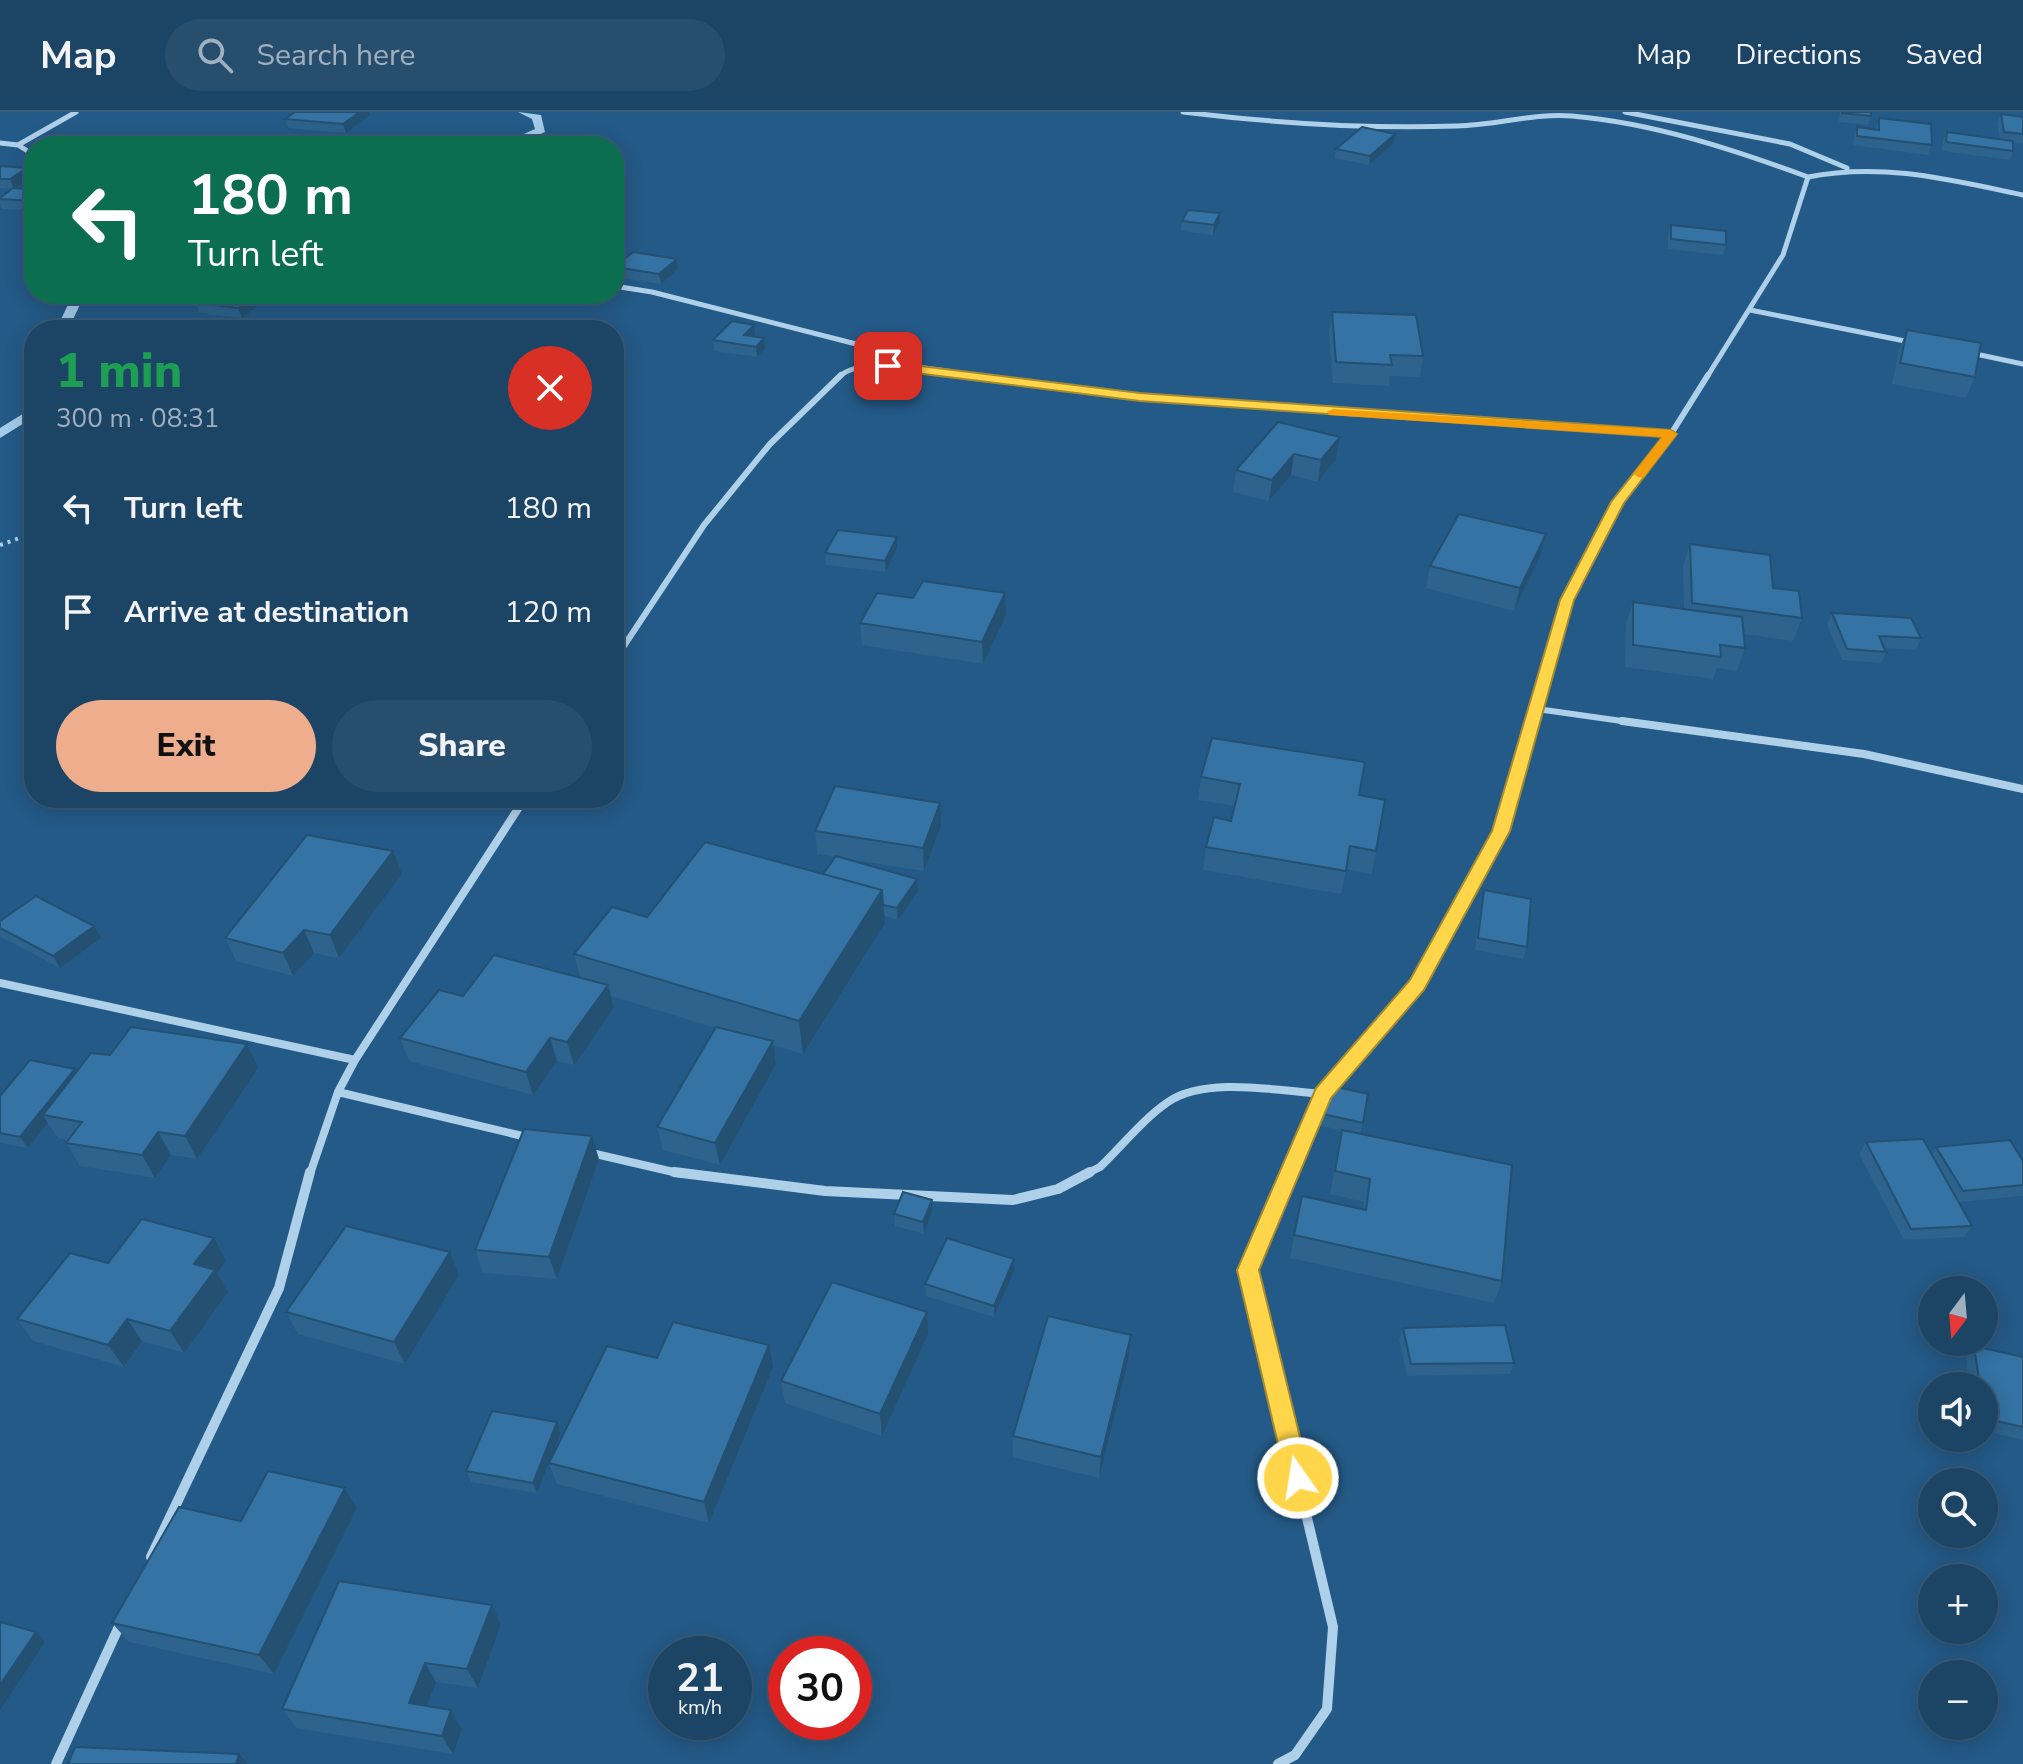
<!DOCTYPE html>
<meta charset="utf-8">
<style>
body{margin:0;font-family:"Nunito Sans",sans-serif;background:#284e6e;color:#f1f3f6;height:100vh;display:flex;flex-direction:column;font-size:30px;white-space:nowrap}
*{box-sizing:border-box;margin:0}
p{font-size:26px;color:#a0b0bf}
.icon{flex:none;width:44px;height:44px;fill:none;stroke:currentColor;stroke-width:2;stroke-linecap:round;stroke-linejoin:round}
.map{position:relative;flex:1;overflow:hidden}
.sheet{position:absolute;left:24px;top:208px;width:600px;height:488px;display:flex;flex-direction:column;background:#1b4465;border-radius:32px;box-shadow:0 4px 20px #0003,0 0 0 2px #395c79}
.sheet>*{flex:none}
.guide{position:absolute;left:24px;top:24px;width:600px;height:168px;border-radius:32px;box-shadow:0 4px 20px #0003,0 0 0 2px #395c79;background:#0b6e4f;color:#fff;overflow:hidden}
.needle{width:52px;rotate:196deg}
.fabs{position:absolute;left:1918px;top:1164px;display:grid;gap:16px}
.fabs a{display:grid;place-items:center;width:80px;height:80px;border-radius:50%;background:#1b4465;box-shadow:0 4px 20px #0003,0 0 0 2px #395c79;font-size:40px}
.speed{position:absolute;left:648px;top:1524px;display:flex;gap:16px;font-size:40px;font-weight:700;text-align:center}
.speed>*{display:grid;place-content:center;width:104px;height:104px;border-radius:50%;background:#1b4465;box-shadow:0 4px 20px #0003,0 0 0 2px #395c79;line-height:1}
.speed small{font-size:20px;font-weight:400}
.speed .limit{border:12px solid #d22;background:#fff;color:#111}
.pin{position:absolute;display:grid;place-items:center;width:68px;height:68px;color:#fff;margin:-34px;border-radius:16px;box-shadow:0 4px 12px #0006}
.me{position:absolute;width:88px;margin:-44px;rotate:347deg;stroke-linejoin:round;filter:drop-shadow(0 0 6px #0008)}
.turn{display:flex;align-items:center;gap:28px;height:168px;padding:0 32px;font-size:36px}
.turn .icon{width:104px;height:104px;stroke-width:2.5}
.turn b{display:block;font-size:56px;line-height:68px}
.round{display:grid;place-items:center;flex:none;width:84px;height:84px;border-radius:42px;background:#284e6e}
.headline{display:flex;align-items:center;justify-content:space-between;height:136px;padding:0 32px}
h1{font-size:48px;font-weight:800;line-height:60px;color:#1e9e55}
.primary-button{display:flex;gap:16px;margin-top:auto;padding:16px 32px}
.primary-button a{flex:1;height:92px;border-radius:48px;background:#eead8d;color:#111;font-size:32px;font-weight:800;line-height:92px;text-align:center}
.primary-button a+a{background:#284e6e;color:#f1f3f6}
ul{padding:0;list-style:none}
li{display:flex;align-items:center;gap:24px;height:104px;padding:0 32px}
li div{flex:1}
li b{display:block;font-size:30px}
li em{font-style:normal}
header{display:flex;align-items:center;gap:48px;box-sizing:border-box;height:112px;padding:0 40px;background:#1b4465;border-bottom:2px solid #395c79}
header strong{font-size:38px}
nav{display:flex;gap:44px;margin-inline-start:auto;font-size:28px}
.search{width:560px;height:72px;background:#284e6e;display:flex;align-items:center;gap:20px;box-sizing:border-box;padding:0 28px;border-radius:44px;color:#a0b0bf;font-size:30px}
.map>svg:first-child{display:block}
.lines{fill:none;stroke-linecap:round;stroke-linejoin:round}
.stream{fill:#a3ccea;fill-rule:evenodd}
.path{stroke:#afd0e9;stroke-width:4;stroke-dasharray:3 5;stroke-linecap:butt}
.minor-far3{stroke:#afd0e9;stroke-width:5}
.minor-far2{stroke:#afd0e9;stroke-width:6}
.minor-far1{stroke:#afd0e9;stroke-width:8}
.minor{stroke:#afd0e9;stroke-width:10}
.wall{fill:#2d638c}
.shaded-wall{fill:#245072}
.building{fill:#3473a3;stroke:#245072;stroke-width:2}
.route{fill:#ffd54a;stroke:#a68a30;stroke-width:2}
.slow{fill:#f59e0b}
</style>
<header>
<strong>Map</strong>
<div class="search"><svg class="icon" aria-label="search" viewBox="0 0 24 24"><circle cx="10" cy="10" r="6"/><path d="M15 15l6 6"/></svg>Search here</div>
<nav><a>Map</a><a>Directions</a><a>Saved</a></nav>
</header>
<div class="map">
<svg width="2023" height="1652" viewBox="0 0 2023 1652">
<rect width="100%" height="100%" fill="#245a87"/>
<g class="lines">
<!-- stream -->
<path class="stream" d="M518 0 541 3 545 20 517 32 473 34 515 26 535 17 532 7Z
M73 182H85L68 218H56Z
M34 295V305L0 326V316Z"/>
<!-- path -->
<path class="path" d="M0 433 34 421"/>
<!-- minor-far3 -->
<path class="minor-far3" d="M1183 0C1273 11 1367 17 1457 14 1496 13 1534 1 1572 4 1653 11 1732 37 1808 65
M1625 0 1790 32 1847 56
M0 31 18 33 34 43
M18 33 76 0
M614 174 652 180 864 234 871 240 872 253
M1750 198 1910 230
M1971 241 2023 252
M839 265C864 240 951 261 984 265
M1707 265 1783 143 1808 65C1882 50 1951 68 2023 83"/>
<!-- minor-far2 -->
<path class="minor-far2" d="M969 263 1140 285 1671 322
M614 549 704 413 770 332 841 263
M1537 597 1636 611
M1532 611 1567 488 1618 390 1671 322 1708 263"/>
<!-- minor-far1 -->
<path class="minor-far1" d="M1622 609 1864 642 2023 677
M0 871 355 948
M338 980 531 1026
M587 1040 682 1062
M310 1062 338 980 355 948 525 686
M1086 1062 1100 1055C1122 1034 1143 1007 1168 990 1206 964 1279 979 1323 982
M1289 1062 1323 982 1417 873 1501 719 1533 609"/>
<!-- minor -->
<path class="minor" d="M674 1060 825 1079 1013 1088 1058 1077 1090 1060
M151 1445 279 1176 310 1060
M56 1652 122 1508
M1278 1652 1295 1643 1327 1597 1333 1515 1248 1158 1290 1060"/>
</g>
<!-- wall -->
<path class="wall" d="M1840 0H1871V4L1868 13 1839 10Z
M2001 2 2023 5V32L2013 31V39L2010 48 1942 39 1943 29 1947 20 2000 27 1997 11Z
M370 3 346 21 288 16 285 7Z
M1879 6 1932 33 1928 43 1853 33 1854 24 1857 15 1876 18Z
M1395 22 1394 31 1369 53 1335 46 1336 37Z
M0 54 31 66 16 76 34 77V98L2 97 0 91V86L12 77 0 76Z
M1220 101V111L1213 123 1181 119 1182 109Z
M1671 113 1726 133 1723 143 1668 137V123Z
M677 147 678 157 661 172 616 165 615 155Z
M268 186 242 206 199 201 196 191Z
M1332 200 1423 244 1420 265 1390 264 1389 274 1333 271 1329 220Z
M754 213 755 223 754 224 765 236 757 245 714 239 713 228Z
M1907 218 1975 265 1966 286 1892 272 1899 238Z
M1340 325 1336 347 1318 370 1291 363 1269 389 1233 380 1236 358Z
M897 425V436L886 460 826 453 825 441Z
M1690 432 1773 476 1802 506 1793 529 1744 522 1745 536 1737 559 1717 556 1713 567 1625 555 1626 512 1633 490 1684 497 1683 454Z
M1540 444 1514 499 1426 476 1430 454Z
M1005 481 1006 503 983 552 862 533 860 511Z
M1832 501 1921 526 1916 538 1885 536 1886 540 1881 551 1842 548 1827 512Z
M1201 665 1359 683 1376 739 1372 762 1346 757 1341 782 1203 758 1206 735 1231 709 1235 694 1198 688Z
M941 714 924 759 841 746 918 779 898 808 884 804 885 811 803 942 773 933 776 952 720 1053 663 1038 657 1015 716 916 611 884 614 896 574 953 557 949 533 983 409 949 400 926 463 884 580 865 574 842 647 805 823 762 836 745 817 742 815 719Z
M393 739 402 762 339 846 314 841 293 864 236 849 225 826Z
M1484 778 1527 835 1523 847 1475 838 1481 790Z
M0 809 101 826 60 856 1 825 0 823Z
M110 943 258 956 197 1047 171 1043 155 1066 80 1054 66 1031 68 1028 58 1026 48 1011 28 1036 0 1031V984L77 960Z
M1328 973 1363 1011 1360 1022 1502 1169 1494 1191 1290 1146 1302 1084 1363 1098 1364 1090 1330 1082 1341 1018 1320 1014Z
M1866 1030 1932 1042 1936 1035 2023 1049V1084L1958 1090 1972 1114 1964 1125 1904 1128 1859 1042Z
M599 1047 557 1167 483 1161 475 1138Z
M932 1088V1100L924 1122 895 1114 894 1102Z
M1014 1147V1159L994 1205 926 1184 925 1172Z
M226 1149 217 1161 228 1180 184 1241 142 1229 124 1255 33 1229 17 1207 108 1151Z
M459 1163 405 1252 298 1222 286 1200Z
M1403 1216 1514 1251 1510 1262 1407 1264 1399 1227Z
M928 1222 882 1324 785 1291 781 1269Z
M1131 1223 1129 1245 1099 1366 1013 1345V1324Z
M1974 1234 2023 1245V1328L1984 1319V1274H1969L1966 1245Z
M773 1255 709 1411 557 1372 549 1352 537 1381 471 1370 466 1359 557 1310 561 1321 551 1346Z
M345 1376 357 1396 274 1562 129 1530 112 1511 241 1409Z
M492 1493 501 1512 478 1576 436 1570 427 1594 451 1598 462 1617 453 1642 297 1616 282 1597Z"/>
<!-- shaded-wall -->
<path class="shaded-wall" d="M360 0H369L370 3 346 21 343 12Z
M1395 22 1394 31 1369 53 1370 44Z
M27 56 31 66 14 77 10 67Z
M1220 101V111L1213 123 1214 113Z
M677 147 678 157 661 172 659 162Z
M257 182H266L268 186 242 206 238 196Z
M754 213 755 223 745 233 744 223Z
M764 226 765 236 757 245 756 235Z
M1340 325 1336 347 1318 370 1321 348Z
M1294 342 1291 363 1269 389 1272 368Z
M1546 422 1540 444 1514 499 1520 476Z
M897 425V436L886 460 885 449Z
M1005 481 1006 503 983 552 982 530Z
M940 691 941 714 924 759 923 736Z
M393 739 402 762 339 846 330 823Z
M917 767 918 779 898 808 897 796Z
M882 778 885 811 803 942 799 909Z
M94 814 101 826 60 856 53 844Z
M304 818 314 841 293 864 283 841Z
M608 873 614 896 574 953 567 930Z
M550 926 557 949 533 983 526 960Z
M773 929 776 952 720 1053 715 1031Z
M247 932 258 956 197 1047 185 1024Z
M75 957 82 969 43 1003 48 1011 28 1036 20 1025Z
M158 1020 171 1043 155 1066 142 1043Z
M592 1024 599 1047 557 1167 549 1145Z
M932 1088V1100L924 1122 923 1110Z
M214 1126 226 1149 217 1161 228 1180 184 1241 170 1219 194 1152Z
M450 1140 459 1163 405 1252 394 1230Z
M1014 1147V1159L994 1205V1194Z
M927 1200 928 1222 882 1324 880 1302Z
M127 1207 142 1229 124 1255 108 1233Z
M1131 1223 1129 1245 1099 1366 1101 1345Z
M769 1233 773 1255 709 1411 704 1390Z
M557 1310 561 1321 537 1381 533 1371Z
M345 1376 357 1396 274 1562 259 1543Z
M492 1493 501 1512 478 1576 467 1557Z
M36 1520 45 1530 0 1598V1573Z
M425 1551 436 1570 421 1609 409 1591Z
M451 1598 462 1617 453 1642 442 1624Z
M239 1642 248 1652H236Z"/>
<!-- building -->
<path class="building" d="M295 0H360L343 12 285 7Z
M1842 0H1871V4L1842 1Z
M2001 2 2023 5V22L2004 20Z
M1879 6 1931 12 1932 33 1857 24V15L1879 18Z
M1362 15 1395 22 1370 44 1336 37Z
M1947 20 2013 29V39L1946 30Z
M0 54 27 56 10 67H0Z
M13 76 34 77V87L33 89 0 87V86Z
M1188 98 1220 101 1214 113 1182 109Z
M1671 113 1726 119V133L1671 127Z
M633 140 677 147 659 162 615 155Z
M208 182H257L238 196 196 191Z
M1332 200 1416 203 1423 244 1390 243 1392 253 1336 250Z
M732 209 754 213 744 223 764 226 756 235 713 228Z
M1907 218 1981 231 1975 265 1900 251Z
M1278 310 1340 325 1321 348 1294 342 1272 368 1236 358Z
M1459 402 1546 422 1520 476 1430 454Z
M838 418 897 425 885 449 825 441Z
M1690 432 1770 443 1773 476 1799 479 1802 506 1692 491Z
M923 469 1005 481 982 530 860 511 877 481 913 486Z
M1633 490 1742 505 1745 536 1720 533 1721 545 1633 533Z
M1832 501 1911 506 1921 526 1879 524 1886 540 1847 537Z
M1212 626 1365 650 1359 683 1385 688 1376 739 1350 734 1346 759 1206 735 1214 705 1231 709 1240 672 1201 665Z
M835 674 940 691 923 736 815 719Z
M307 723 393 739 330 823 304 818 283 841 225 826Z
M705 730 882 778 799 909 574 842 612 795 647 805Z
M836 744 917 767 897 796 883 793 882 778 823 762Z
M1484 778 1531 787 1527 835 1478 826Z
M36 784 94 814 53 844 0 816V809Z
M494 843 608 873 567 930 550 926 526 960 400 926 439 878 463 884Z
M131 915 247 932 185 1024 158 1020 142 1043 66 1031 82 1010 43 1003 91 941 110 943Z
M716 915 773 929 715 1031 657 1015Z
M30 948 75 957 20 1025 0 1021V984Z
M1328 973 1368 982 1363 1011 1323 1002Z
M524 1017 592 1024 549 1145 475 1138Z
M1342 1018 1512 1053 1502 1169 1294 1123 1302 1084 1366 1098 1370 1067 1335 1059Z
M1923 1027 1972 1114 1911 1117 1866 1030Z
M2010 1028 2023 1049V1073L1963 1079 1936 1035Z
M903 1080 932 1088 923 1110 894 1102Z
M142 1107 214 1126 194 1152 215 1158 170 1219 127 1207 108 1233 17 1207 70 1141 108 1151Z
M346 1114 450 1140 394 1230 286 1200Z
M947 1126 1014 1147 994 1194 925 1172Z
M832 1170 927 1200 880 1302 781 1269Z
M1048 1204 1131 1223 1101 1345 1013 1324Z
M673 1210 769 1233 704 1390 549 1351 607 1234 657 1246Z
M1505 1213 1514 1251 1411 1252 1403 1216Z
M1974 1234 2023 1245V1315L1984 1306V1274H1980Z
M492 1299 557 1310 533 1371 466 1359Z
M268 1359 345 1376 259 1543 112 1511 179 1395 241 1409Z
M339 1469 492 1493 467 1557 425 1551 409 1591 451 1598 442 1624 282 1597Z
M0 1510 36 1520 0 1573Z
M75 1635 239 1642 236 1652H68Z"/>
<!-- route -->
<path class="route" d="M888 250 1140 281 1671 318 1677 322 1624 391 1574 488 1510 719 1424 878 1331 986 1259 1158 1310 1366 1306 1374 1298 1378 1289 1374 1286 1366 1237 1158 1316 976 1410 868 1492 719 1560 488 1611 390 1662 325 1140 289 883 257 882 254Z"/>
<!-- slow -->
<path class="slow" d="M1333 297 1671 318 1677 322 1644 365 1640 366 1633 362 1662 325 1329 303 1327 300Z"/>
</svg>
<div class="fabs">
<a><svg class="needle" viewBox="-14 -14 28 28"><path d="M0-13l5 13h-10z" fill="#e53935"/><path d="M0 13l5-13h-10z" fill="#a0b0bf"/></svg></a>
<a><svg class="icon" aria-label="sound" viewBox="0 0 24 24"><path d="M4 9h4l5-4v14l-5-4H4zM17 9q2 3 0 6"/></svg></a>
<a><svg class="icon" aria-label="search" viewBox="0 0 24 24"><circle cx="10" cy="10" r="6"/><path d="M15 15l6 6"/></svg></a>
<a>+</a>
<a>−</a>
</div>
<div class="speed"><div>21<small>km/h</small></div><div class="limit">30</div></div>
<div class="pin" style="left:888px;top:254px;background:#d93025"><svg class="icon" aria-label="arrive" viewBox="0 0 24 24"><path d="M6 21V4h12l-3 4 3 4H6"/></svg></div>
<svg class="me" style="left:1298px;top:1366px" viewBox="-20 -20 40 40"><circle r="17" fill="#ffd54a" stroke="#fff" stroke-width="3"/><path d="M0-11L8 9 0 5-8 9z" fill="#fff"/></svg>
<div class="guide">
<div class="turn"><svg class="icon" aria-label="left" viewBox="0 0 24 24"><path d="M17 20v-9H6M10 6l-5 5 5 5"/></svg><div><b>180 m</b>Turn left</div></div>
</div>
<section class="sheet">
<div class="headline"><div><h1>1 min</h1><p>300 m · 08:31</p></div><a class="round" style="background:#d93025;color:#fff"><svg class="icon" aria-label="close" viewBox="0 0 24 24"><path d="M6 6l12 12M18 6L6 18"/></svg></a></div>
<ul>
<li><svg class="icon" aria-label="left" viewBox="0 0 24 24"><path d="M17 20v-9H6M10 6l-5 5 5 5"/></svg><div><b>Turn left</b></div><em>180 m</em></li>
<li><svg class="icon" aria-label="arrive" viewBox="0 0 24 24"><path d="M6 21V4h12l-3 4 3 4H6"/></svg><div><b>Arrive at destination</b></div><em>120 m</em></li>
</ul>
<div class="primary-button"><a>Exit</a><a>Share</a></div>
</section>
</div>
